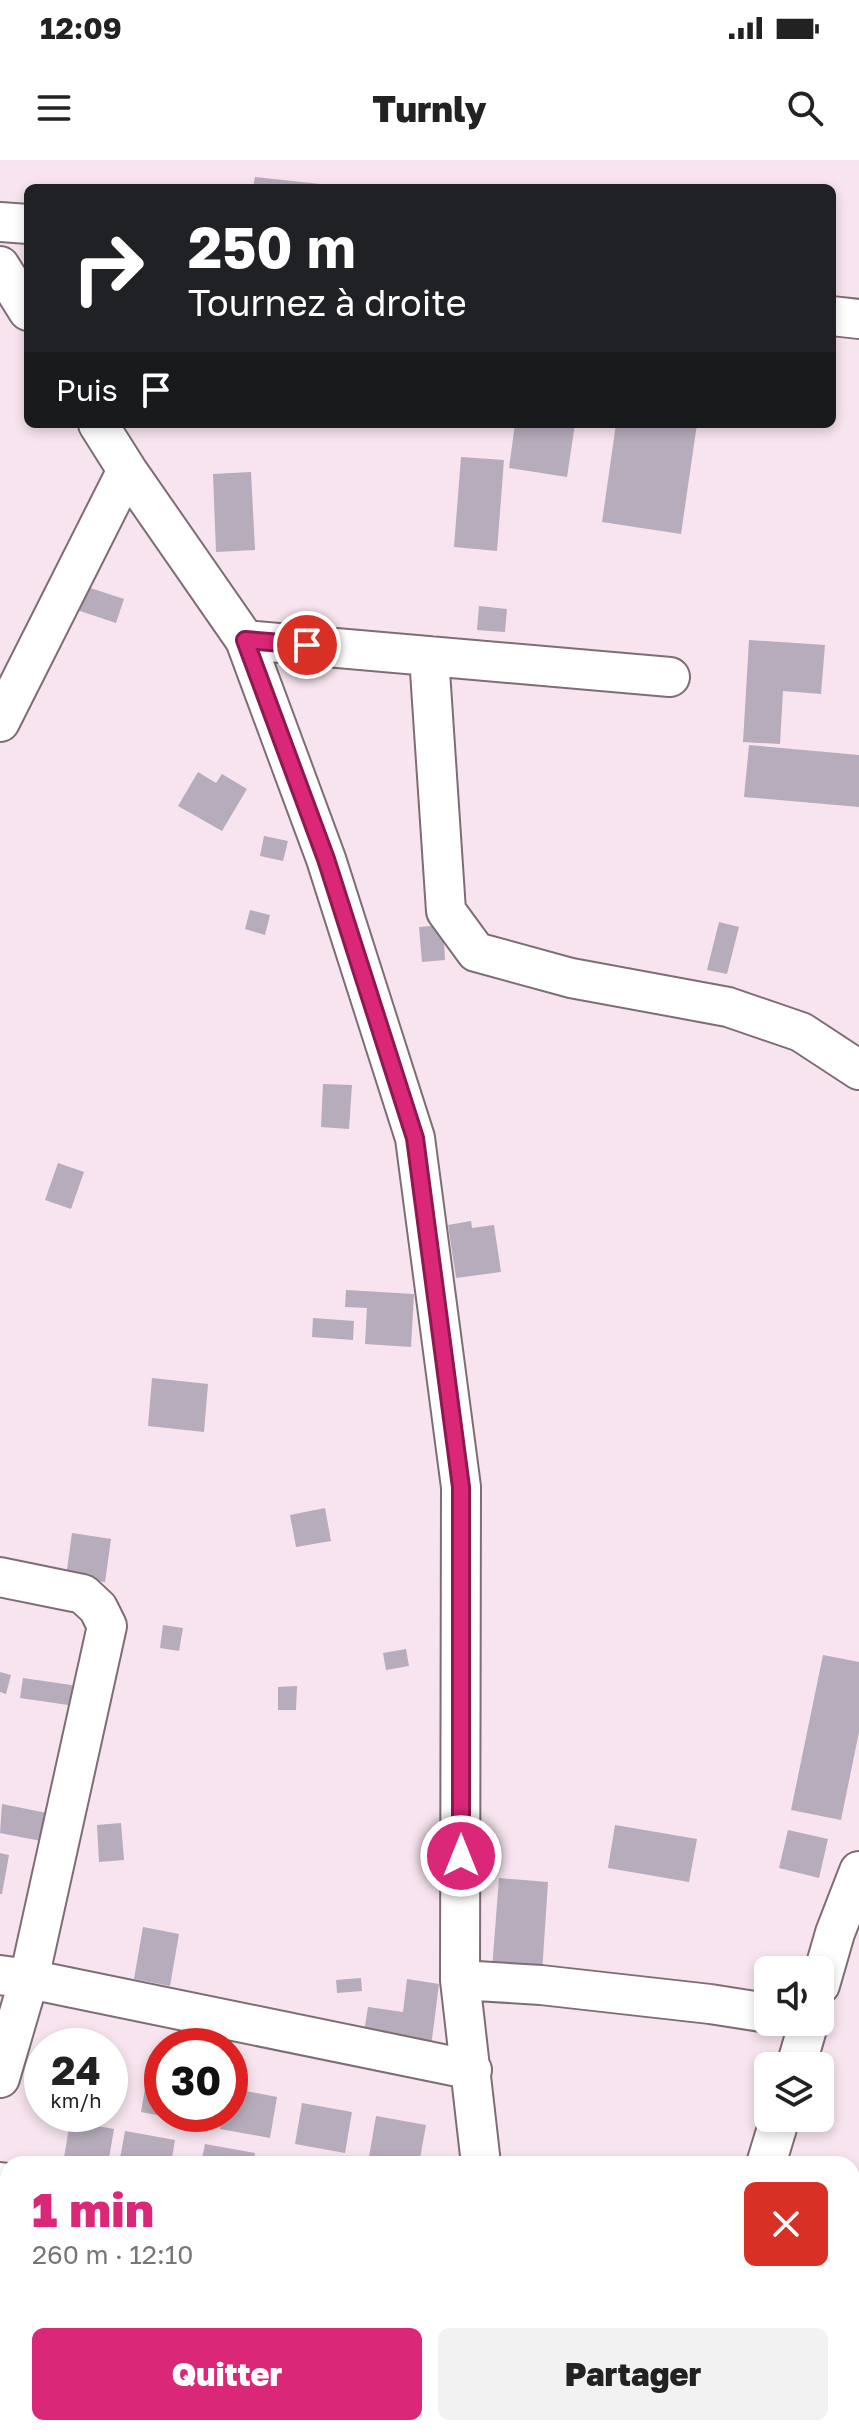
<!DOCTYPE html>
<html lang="fr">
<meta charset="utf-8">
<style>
body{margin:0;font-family:"Golos Text",sans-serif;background:#f2f2f2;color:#222;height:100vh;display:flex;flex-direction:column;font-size:30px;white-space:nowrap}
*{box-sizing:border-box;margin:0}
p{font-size:26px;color:#767676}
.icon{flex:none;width:44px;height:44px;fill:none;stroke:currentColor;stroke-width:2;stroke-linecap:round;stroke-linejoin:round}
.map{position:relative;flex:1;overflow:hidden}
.details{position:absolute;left:0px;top:1996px;width:860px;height:280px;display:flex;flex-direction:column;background:#fff;border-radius:24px 24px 0 0;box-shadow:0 4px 12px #0003}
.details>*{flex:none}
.top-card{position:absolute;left:24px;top:24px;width:812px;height:244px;border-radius:12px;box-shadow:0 4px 12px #0003;background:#202124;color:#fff;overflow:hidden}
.tools{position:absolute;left:754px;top:1796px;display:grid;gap:16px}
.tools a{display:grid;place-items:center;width:80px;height:80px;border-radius:12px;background:#fff;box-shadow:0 4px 12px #0003;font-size:40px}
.speed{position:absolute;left:24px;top:1868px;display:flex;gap:16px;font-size:40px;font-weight:700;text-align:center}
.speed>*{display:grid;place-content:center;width:104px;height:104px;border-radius:50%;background:#fff;box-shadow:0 4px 12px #0003;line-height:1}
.speed small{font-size:20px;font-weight:400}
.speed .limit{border:12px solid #d22;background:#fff;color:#111}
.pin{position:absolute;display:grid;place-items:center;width:68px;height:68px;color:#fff;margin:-34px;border:4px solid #fff;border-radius:50%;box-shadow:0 2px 8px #0007}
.me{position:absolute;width:88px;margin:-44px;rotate:0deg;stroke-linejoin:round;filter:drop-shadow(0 0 6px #0008)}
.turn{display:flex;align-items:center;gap:28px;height:168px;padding:0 32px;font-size:36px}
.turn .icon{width:104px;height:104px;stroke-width:2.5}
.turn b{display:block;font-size:56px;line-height:68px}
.then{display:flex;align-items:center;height:76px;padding:0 32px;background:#0003;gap:16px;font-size:30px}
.round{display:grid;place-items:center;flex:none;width:84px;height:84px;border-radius:12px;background:#f2f2f2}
.overview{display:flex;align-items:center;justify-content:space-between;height:136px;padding:0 32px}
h1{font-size:48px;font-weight:800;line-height:60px;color:#db2777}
.button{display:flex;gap:16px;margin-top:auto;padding:16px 32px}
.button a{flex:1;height:92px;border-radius:12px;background:#db2777;color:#fff;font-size:32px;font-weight:800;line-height:92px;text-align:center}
.button a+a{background:#f2f2f2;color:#222}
.status{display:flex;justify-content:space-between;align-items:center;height:56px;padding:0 40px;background:#fff;direction:ltr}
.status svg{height:22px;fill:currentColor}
header{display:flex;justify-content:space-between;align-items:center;height:104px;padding:0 32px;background:#fff;font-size:36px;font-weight:800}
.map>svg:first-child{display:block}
.building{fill:#b6acbb}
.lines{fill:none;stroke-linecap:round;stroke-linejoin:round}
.minor-casing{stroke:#7d6d75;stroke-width:42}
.minor{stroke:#fff;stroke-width:38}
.route-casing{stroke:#8e194d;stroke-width:20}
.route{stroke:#db2777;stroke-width:14}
</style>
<div class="status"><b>12:09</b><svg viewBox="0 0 49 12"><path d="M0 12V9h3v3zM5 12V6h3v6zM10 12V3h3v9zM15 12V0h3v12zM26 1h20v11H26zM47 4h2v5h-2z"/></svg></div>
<header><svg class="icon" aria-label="menu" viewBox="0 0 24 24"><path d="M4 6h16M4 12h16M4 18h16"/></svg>Turnly<svg class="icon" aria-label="search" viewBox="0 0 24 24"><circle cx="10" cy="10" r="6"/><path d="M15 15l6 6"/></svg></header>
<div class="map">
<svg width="859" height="2276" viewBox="0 0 859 2276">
<rect width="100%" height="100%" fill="#f7e4ee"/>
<!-- building -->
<path class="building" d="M255 17 339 26V28H253Z
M515 264H575L567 317 509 308Z
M616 264H697L681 374 602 362Z
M461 297 504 300 497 391 454 387Z
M251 312 255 390 216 392 213 314Z
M75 423 124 439 116 463 68 447Z
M479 446 507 449 505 472 477 470Z
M749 480 825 485 821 534 783 531 780 584 743 582Z
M749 585 859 595V647L744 637Z
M198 612 216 623 222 614 247 629 222 671 178 646Z
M264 676 288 681 283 701 260 696Z
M250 750 270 755 265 775 245 769Z
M719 762 739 767 727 814 707 810Z
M443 765 445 800 422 802 419 767Z
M323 924 352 925 349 969 321 967Z
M58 1003 84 1012 71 1049 45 1040Z
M471 1061 472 1068 494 1065 501 1112 456 1118 448 1065Z
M346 1130 414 1134 411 1187 365 1184 367 1148 345 1147Z
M313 1158 354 1161 353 1180 312 1177Z
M152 1218 208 1224 204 1272 148 1266Z
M325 1348 331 1381 296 1387 290 1355Z
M72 1373 111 1379 105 1422 66 1417Z
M163 1465 183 1468 179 1491 160 1488Z
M406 1489 409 1506 386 1510 383 1493Z
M823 1495 859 1502V1572L841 1660 791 1650Z
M0 1512 11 1515 6 1534 0 1532Z
M23 1518 78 1526 75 1546 20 1538Z
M297 1526 296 1550H278V1527Z
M2 1644 52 1654 46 1682 0 1673Z
M121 1663 124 1700 99 1702 97 1665Z
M615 1665 697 1679 689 1722 608 1708Z
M788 1670 828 1679 819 1718 779 1708Z
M0 1693 9 1695 2 1734H0Z
M499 1718 548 1722 542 1813 492 1809Z
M143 1767 179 1774 170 1826 134 1819Z
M361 1818 362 1831 337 1833 336 1820Z
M407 1819 439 1824 431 1887 363 1878 368 1847 403 1852Z
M110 1904 125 1907 118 1950 110 1949Z
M148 1911 162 1913V1956L141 1952Z
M230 1928 277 1937 270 1978 220 1969 222 1954H230Z
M302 1943 352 1952 345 1993 295 1984Z
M376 1956 426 1965 419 2004 369 1997Z
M70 1961 114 1969 108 2004H63Z
M125 1971 175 1980 171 2004H119Z
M205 1984 255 1993 253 2004H201Z
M267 1996 302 2002 301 2004H266Z
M14 2268H37L55 2271 54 2276H12Z
M69 2268H110L109 2276H67Z
M702 2268H717L727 2272 725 2276H699Z"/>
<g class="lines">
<!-- minor casing -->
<g class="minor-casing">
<path id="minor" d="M0 62 28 64
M0 106 28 151
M832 156 859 159
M98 264 127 310 245 480 326 699 415 978 461 1327 460 1820 481 2004
M245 480 670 517
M429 496 446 751 476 792 571 818 728 847 801 872 859 910
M0 562 127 310
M0 1417 83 1434 98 1448 107 1466 29 1819 0 1918
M0 1815 29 1819 472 1910
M460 1820 541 1825 710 1844 768 1853
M820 1825 835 1773 859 1711
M796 1906 809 1862
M766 2004 780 1958
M0 2022 8 2023
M0 2191 8 2192
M495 2268H505
M543 2268 545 2276
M147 2276 148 2268
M333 2276 334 2268"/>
</g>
<!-- minor -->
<use href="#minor" class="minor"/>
</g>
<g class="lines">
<!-- route casing -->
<g class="route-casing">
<path id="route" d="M307 485 245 480 326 699 415 978 461 1327V1696"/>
</g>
<!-- route -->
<use href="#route" class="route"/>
</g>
</svg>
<div class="tools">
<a><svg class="icon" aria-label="sound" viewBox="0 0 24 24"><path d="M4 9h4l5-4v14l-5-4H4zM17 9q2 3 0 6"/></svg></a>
<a><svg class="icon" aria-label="layers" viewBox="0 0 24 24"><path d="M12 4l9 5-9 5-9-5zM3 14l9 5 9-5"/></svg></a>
</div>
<div class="speed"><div>24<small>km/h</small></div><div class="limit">30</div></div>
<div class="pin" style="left:307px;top:485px;background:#d93025"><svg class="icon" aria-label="arrive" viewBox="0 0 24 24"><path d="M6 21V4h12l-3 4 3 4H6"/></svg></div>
<svg class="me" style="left:461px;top:1696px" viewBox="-20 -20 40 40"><circle r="17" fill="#db2777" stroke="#fff" stroke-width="3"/><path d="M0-11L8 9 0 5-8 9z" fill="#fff"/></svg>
<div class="top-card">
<div class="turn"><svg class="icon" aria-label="right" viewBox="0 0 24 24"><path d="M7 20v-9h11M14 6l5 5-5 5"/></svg><div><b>250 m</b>Tournez à droite</div></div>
<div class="then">Puis<svg class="icon" aria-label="arrive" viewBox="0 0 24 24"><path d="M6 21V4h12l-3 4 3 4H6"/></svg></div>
</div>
<section class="details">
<div class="overview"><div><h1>1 min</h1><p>260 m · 12:10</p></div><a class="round" style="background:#d93025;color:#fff"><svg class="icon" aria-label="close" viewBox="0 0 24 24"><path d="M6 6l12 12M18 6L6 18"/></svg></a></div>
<div class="button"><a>Quitter</a><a>Partager</a></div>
</section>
</div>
